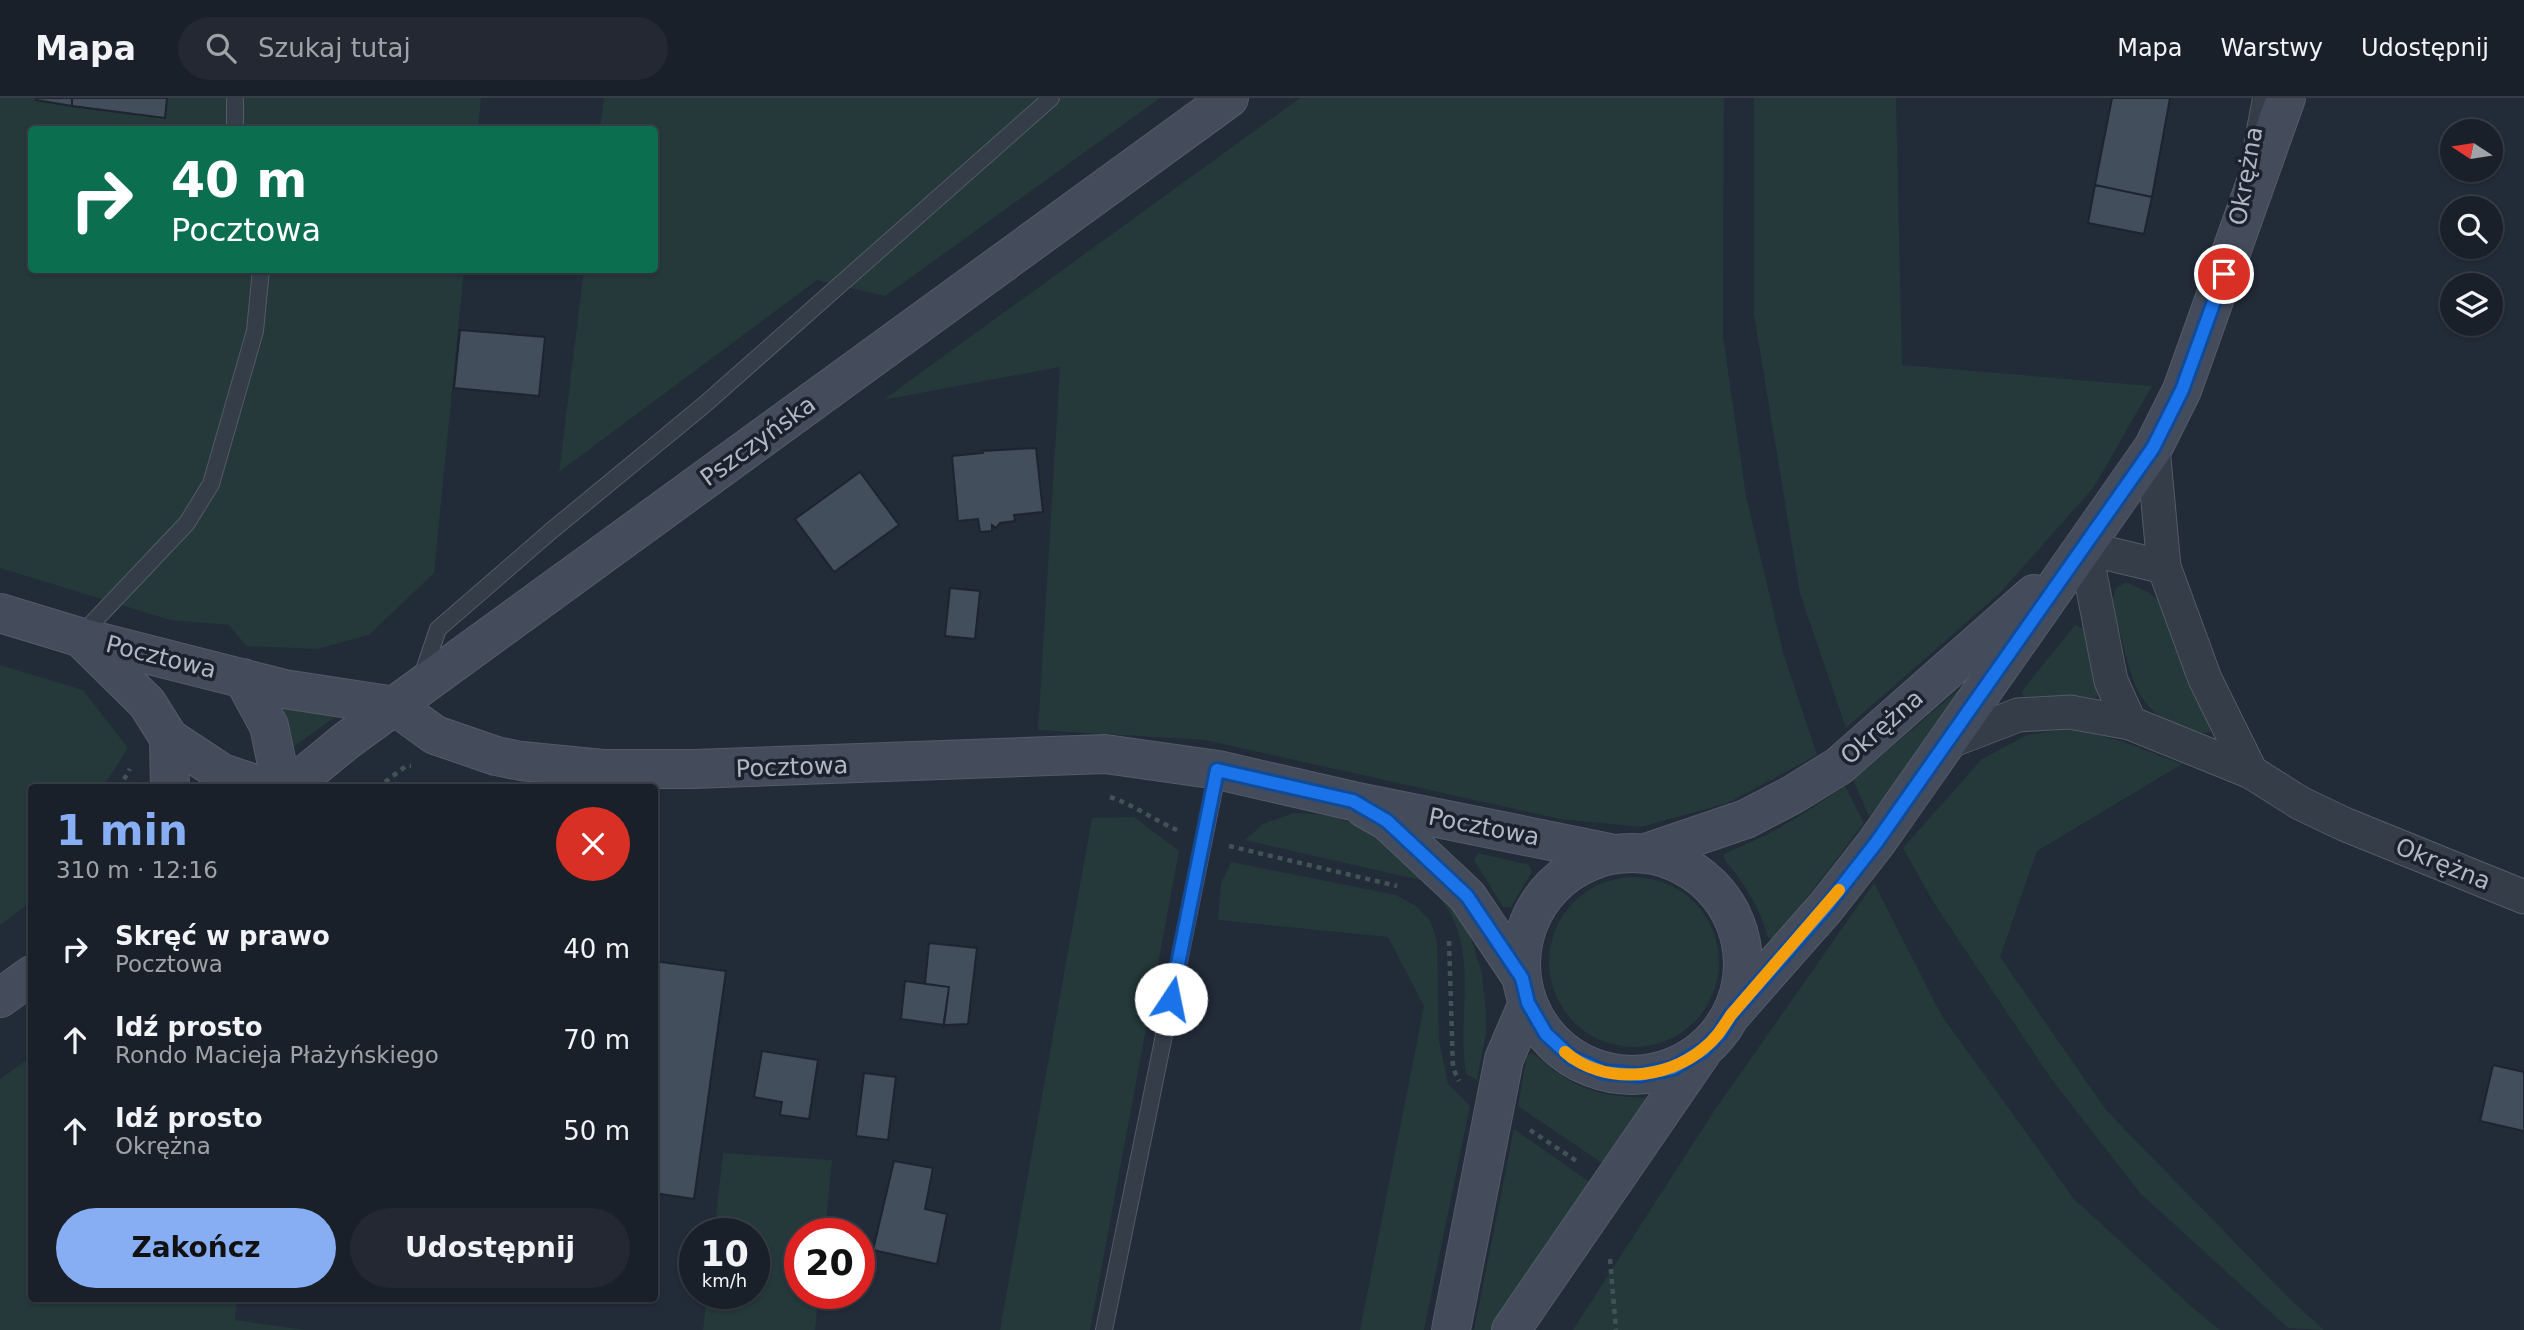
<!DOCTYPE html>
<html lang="pl">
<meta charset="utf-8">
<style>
body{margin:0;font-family:"DejaVu Sans",sans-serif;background:#232832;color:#f1f3f6;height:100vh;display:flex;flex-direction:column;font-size:26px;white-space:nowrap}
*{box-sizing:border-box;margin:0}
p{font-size:23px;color:#9fa3a8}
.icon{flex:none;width:38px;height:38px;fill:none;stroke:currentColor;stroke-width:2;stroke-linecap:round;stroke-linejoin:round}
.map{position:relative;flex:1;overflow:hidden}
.panel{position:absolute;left:28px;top:686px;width:630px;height:518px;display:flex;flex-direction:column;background:#1a202a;border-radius:7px;box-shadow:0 2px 5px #0004,0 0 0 2px #383e47}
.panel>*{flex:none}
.guide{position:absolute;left:28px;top:28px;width:630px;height:147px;border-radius:7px;box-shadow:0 2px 5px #0004,0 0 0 2px #383e47;background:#0b6e4f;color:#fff;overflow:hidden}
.needle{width:46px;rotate:282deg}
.buttons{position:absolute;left:2440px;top:21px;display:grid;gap:14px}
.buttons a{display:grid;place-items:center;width:63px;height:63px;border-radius:50%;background:#1a202a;box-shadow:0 2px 5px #0004,0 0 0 2px #383e47;font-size:35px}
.speed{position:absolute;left:679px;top:1120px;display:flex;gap:14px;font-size:35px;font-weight:700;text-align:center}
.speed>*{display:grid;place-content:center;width:91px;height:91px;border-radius:50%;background:#1a202a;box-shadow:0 2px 5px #0004,0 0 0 2px #383e47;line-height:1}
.speed small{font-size:18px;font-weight:400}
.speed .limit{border:10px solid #d22;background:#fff;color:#111}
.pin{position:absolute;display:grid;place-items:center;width:60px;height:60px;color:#fff;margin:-30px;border:4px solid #fff;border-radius:50%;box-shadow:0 2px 7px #0007}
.me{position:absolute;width:77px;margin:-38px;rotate:11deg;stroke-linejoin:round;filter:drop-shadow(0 0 5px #0008)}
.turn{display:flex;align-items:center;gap:24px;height:147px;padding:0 28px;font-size:32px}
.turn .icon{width:91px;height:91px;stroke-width:2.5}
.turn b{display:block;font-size:49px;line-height:60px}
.round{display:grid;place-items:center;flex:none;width:74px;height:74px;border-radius:37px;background:#232832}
.overview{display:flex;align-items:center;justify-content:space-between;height:119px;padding:0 28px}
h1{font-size:42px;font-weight:700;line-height:52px;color:#87aef3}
.primary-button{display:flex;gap:14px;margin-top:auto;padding:14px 28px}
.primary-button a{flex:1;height:80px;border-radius:42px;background:#87aef3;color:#111;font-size:28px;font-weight:700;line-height:80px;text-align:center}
.primary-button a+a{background:#232832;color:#f1f3f6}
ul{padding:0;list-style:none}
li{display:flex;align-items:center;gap:21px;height:91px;padding:0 28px}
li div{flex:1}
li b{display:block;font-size:26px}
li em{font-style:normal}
header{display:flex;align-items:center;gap:42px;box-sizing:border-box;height:98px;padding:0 35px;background:#1a202a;border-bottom:2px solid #383e47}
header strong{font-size:33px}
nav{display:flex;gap:38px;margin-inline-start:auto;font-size:24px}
.search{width:490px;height:63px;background:#232832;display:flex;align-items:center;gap:18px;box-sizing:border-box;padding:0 24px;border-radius:38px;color:#9fa3a8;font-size:26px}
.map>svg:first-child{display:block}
.green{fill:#25383a}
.building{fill:#434e5d;stroke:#1d242f;stroke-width:2}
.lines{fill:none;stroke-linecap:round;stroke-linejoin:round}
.lane-casing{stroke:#535b66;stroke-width:18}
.street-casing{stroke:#535b66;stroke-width:35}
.secondary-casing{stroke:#535b66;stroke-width:40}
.path{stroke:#425357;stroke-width:4.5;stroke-dasharray:5 5;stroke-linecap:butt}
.lane{stroke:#353d49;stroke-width:16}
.street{stroke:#353d49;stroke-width:33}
.secondary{stroke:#444c5c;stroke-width:38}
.route-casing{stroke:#114b97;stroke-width:18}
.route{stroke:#1a73e8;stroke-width:12}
.slow{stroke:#f59e0b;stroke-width:12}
.labels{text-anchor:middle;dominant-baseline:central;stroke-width:7;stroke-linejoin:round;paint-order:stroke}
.street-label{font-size:24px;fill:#b0b8c5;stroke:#1b222d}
</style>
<header>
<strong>Mapa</strong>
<div class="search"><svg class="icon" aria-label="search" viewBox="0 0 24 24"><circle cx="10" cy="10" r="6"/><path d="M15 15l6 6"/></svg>Szukaj tutaj</div>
<nav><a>Mapa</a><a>Warstwy</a><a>Udostępnij</a></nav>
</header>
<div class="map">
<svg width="2524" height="1232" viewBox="0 0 2524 1232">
<rect width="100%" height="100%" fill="#222b38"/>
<!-- green -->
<path class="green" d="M0 0H481L478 31 32 32V172H464L434 475 369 537 317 551 246 548 229 527 170 522 0 470Z
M604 0H1160L885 198 817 182 559 374 584 172H654V32L600 31Z
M1300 0H1724L1723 238 1746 398 1783 554 1817 657 1728 705 1641 729 1560 721 1205 642 1038 632 1060 269 883 302Z
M1754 0H1896L1902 267 2152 288 2094 389 2000 495 1846 630 1800 496 1754 217Z
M2126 484 2148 494 2157 501 2168 525 2190 591 2211 627V633L2206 635C2143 625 2134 593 2121 538 2116 522 2110 507 2116 490Z
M2075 527 2082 530 2085 538 2098 592 2097 600 2024 599 2022 595 2025 589Z
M0 567 83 592 128 650 103 689 32 690 31 804 0 827Z
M1964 587 1970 591 1869 718 1853 682Z
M279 606 339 616 292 650Z
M2073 630 2124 644 2182 666 2037 753 2000 859 2106 1012 2291 1202 2324 1232 2288 1230 2140 1095 2052 982 1934 805 1903 750 1982 661 2027 637Z
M1845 688 1864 725 1776 840H1768C1759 808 1745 786 1724 761V756L1768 736 1803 716Z
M1294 715 1329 717 1359 727 1424 771 1468 831 1482 875 1486 915V935L1477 982 1466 976C1455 905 1487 839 1424 783L1245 742 1263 726Z
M1134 719 1179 753 1090 1232H1000L1092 720Z
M1478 755 1529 767 1532 774 1511 809H1503L1477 767 1474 763Z
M1231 764 1396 797 1416 808 1431 824 1437 843 1439 942 1448 986 1470 1008 1424 1232H1360L1424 908 1388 839 1218 822 1221 785Z
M1549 864a85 85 0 1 1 170 0a85 85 0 1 1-170 0Z
M1874 785 1942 918 2074 1101 2192 1209 2220 1232H1573L1714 1013Z
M1532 955C1543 962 1552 972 1564 979 1591 997 1620 999 1651 1000L1606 1064 1602 1065 1519 1009 1518 1007 1527 958Z
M31 959 32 1200 237 1201 235 1222 305 1232H0V981Z
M1514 1031 1591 1085 1493 1232H1474Z
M723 1055 832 1062 825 1136H800V1195H819L815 1232H703L707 1195H754V1136H714Z"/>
<!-- building -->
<path class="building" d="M37 0H72V8L36 2Z
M72 0H167L165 20 72 8Z
M2112 0H2170L2152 99 2095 87Z
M2095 87 2152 99 2144 136 2088 125Z
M460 232 545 239 539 298 454 290Z
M1036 350 1043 414 1014 417 1015 423 1000 425 996 430 992 427V433L980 434 978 421 958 423 952 358 983 355 982 353Z
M860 374 899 427 834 474 795 421Z
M950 490 980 493 975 541 945 538Z
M929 845 977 850 968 926 945 927 943 930 949 889 925 886Z
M654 863 726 873 694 1101 654 1095Z
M905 883 949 889 944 927 901 921Z
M762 953 818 962 809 1021 780 1017 782 1004 754 999Z
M2493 967 2524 974V1033L2480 1023Z
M864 975 896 979 888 1042 856 1038Z
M894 1063 933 1070 925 1111 947 1116 937 1166 873 1152Z"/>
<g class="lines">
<!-- lane casing -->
<g class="lane-casing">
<path id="lane" d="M235 32V0
M2252 48 2261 0
M81 537 187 425 211 386 255 233 261 172
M422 578 438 531 551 433 704 307 1051 0
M1104 1232 1218 672"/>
</g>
<!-- street casing -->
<g class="street-casing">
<path id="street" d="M2153 350 2164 469 2205 581 2251 674
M2130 625 2111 583 2085 450 2164 469
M1948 644 2018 617 2070 614 2130 625 2251 674 2300 705 2344 726 2524 799"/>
</g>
<!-- secondary casing -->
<g class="secondary-casing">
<path id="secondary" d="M0 515 79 539 284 591 395 608 435 637 496 658 521 663 603 671H693L1105 656 1218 672 1353 703 1615 756
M81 540 147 605 169 640 222 675 267 690
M243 580 269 628 282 690
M169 640 170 690
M289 690 346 643 1229 0
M1364 710 1387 723 1467 798 1522 880
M1646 755 1746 721 1792 697 1839 668 2034 496
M1521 866a111 111 0 1 1 222 0a111 111 0 1 1-222 0Z
M0 900 32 877
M1731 917 1826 809 1876 745 2153 350 2182 292 2286 0
M1451 1232 1504 961 1528 905
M1511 1232 1702 954"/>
</g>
<!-- path -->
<path class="path" d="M119 690 130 671
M377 690 406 668H411
M1110 699C1134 707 1154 722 1177 732
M1229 748 1397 788
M1449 843 1453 970 1459 983
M1530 1032 1578 1064
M1610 1161 1616 1232"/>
<!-- lane -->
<use href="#lane" class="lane"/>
<!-- street -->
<use href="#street" class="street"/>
<!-- secondary -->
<use href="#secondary" class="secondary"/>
</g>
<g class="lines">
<!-- route casing -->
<g class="route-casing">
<path id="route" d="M1171 901 1217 672 1353 703 1387 723 1467 798 1522 880 1528 905 1546 936 1572 960 1604 974 1639 977 1673 970 1703 952 1719 936 1731 917 1826 809 1876 745 2153 350 2182 292 2224 176"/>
</g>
<!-- route -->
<use href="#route" class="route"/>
<!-- slow -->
<path class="slow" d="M1565 954C1603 987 1667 982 1704 950 1716 941 1723 929 1731 917L1839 792"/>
</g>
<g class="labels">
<!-- street labels -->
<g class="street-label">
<text transform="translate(2246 78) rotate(-80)">Okrężna</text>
<text transform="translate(758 343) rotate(-36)">Pszczyńska</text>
<text transform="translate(161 559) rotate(14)">Pocztowa</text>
<text transform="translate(1882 629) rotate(-41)">Okrężna</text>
<text transform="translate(792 669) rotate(-2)">Pocztowa</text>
<text transform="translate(1484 729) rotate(11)">Pocztowa</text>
<text transform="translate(2443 766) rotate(22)">Okrężna</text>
</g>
</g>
</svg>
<div class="buttons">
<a><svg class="needle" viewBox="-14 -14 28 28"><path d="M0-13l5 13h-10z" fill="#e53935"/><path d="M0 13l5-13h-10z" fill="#9fa3a8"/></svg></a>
<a><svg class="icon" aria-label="search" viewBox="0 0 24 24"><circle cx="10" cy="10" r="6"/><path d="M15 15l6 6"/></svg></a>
<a><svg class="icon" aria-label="layers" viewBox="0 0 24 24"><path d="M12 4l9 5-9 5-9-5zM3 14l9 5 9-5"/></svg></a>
</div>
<div class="speed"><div>10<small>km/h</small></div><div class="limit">20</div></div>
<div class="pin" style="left:2224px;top:176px;background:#d93025"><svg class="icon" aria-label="arrive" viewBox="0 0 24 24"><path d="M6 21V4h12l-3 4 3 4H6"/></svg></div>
<svg class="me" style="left:1171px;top:901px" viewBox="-20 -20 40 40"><circle r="19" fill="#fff"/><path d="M0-13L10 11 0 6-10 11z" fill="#1a73e8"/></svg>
<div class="guide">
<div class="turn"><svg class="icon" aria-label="right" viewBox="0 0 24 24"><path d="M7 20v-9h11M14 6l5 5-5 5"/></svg><div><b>40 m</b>Pocztowa</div></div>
</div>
<section class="panel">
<div class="overview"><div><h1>1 min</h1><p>310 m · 12:16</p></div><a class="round" style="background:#d93025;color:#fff"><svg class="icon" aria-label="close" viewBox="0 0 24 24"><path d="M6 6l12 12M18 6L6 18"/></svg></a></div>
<ul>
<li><svg class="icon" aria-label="right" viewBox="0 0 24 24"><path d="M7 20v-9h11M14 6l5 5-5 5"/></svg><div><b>Skręć w prawo</b><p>Pocztowa</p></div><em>40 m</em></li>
<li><svg class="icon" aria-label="ahead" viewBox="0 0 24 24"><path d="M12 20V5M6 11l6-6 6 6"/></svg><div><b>Idź prosto</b><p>Rondo Macieja Płażyńskiego</p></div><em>70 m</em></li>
<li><svg class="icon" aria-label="ahead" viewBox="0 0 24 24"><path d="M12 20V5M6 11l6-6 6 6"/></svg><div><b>Idź prosto</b><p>Okrężna</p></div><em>50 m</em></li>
</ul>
<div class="primary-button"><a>Zakończ</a><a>Udostępnij</a></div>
</section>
</div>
